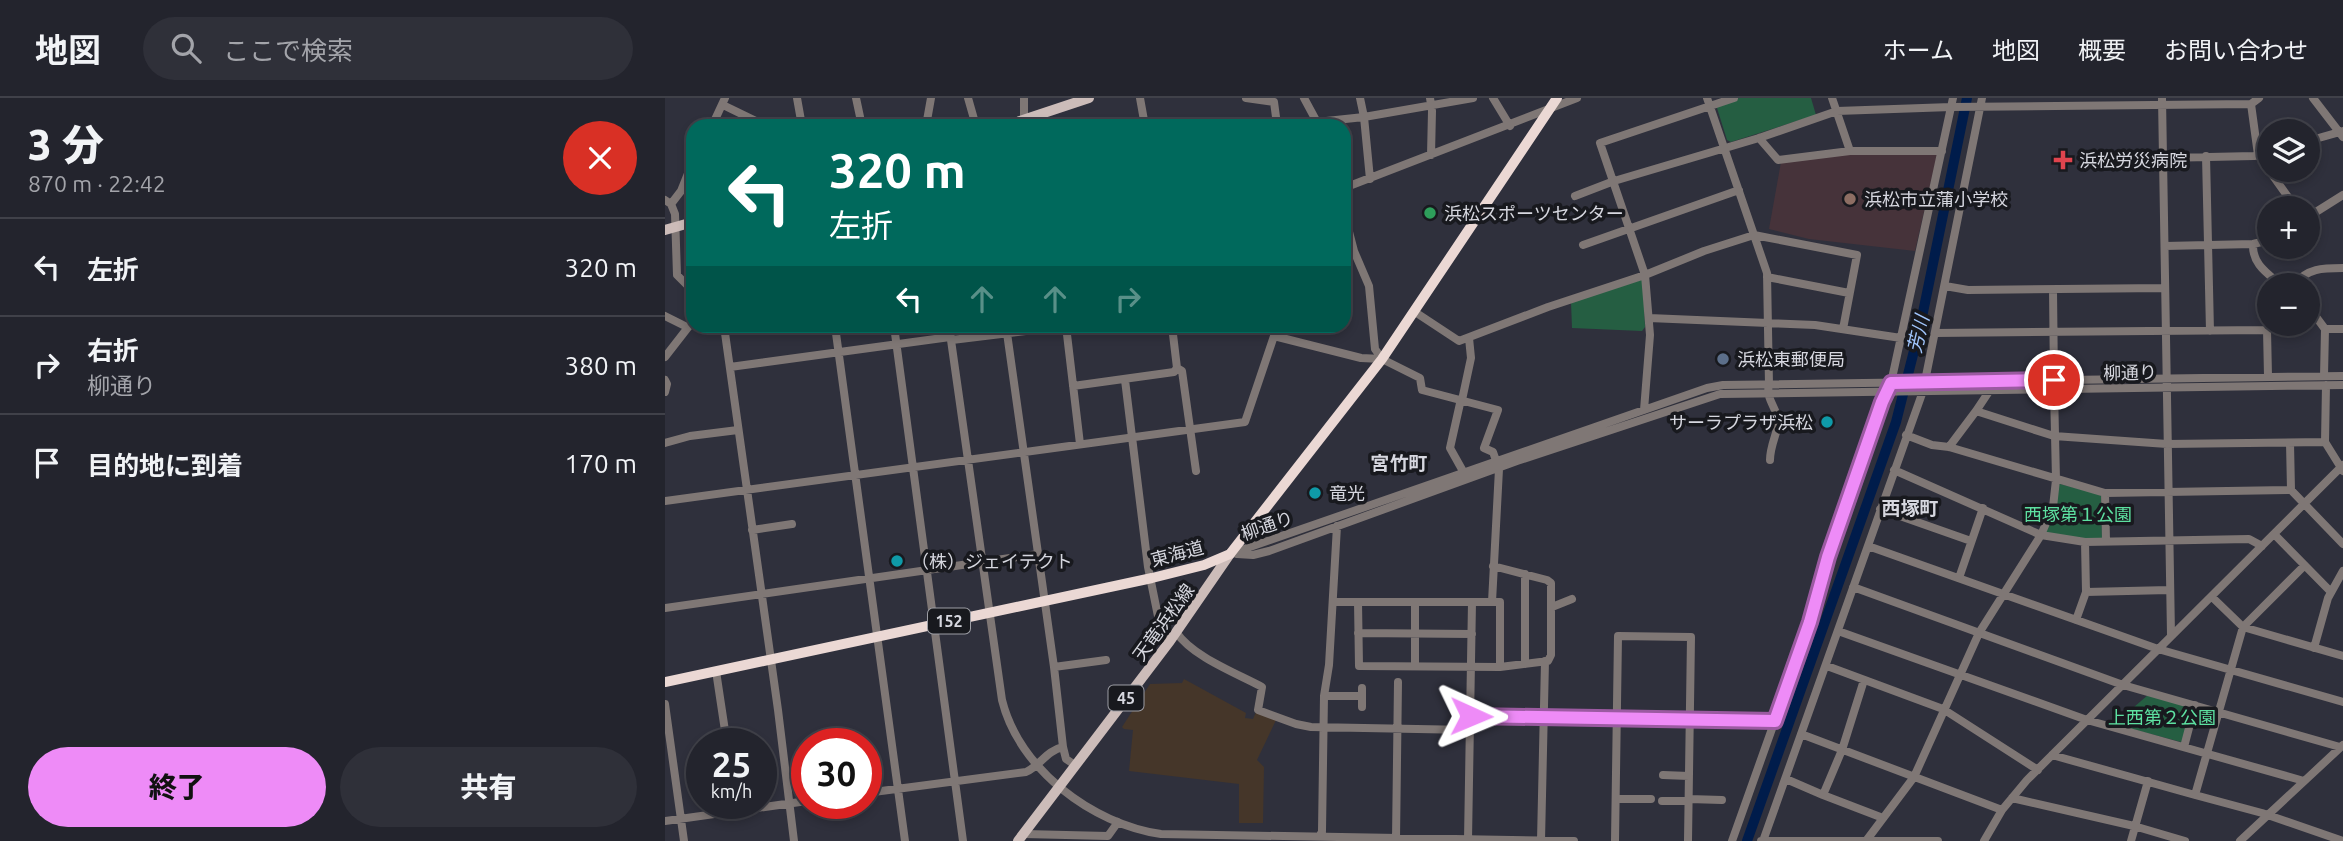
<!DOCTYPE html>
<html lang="ja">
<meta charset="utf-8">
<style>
body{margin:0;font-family:Ubuntu,"Noto Sans JP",sans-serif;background:#2f3039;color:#f1f3f6;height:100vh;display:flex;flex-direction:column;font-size:26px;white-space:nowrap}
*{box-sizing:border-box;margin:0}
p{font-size:23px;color:#a3a4aa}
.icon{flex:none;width:38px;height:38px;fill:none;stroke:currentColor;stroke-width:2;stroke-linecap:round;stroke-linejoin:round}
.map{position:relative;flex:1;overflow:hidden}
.details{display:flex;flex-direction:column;background:#23242d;width:665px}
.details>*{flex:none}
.banner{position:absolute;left:21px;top:21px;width:665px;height:214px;border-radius:21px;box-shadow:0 4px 10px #0003,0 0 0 2px #404149;background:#00695c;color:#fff;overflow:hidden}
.tools{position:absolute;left:1592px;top:21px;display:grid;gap:14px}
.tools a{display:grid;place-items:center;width:63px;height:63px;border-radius:50%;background:#23242d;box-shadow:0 4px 10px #0003,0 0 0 2px #404149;font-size:35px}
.speed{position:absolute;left:21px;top:630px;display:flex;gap:14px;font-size:35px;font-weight:700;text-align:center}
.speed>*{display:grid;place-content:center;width:91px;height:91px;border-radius:50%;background:#23242d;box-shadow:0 4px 10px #0003,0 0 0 2px #404149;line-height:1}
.speed small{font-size:18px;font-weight:400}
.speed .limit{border:10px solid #d22;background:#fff;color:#111}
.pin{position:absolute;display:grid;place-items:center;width:60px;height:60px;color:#fff;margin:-30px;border:4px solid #fff;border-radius:50%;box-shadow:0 2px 7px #0007}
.me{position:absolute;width:77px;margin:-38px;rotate:91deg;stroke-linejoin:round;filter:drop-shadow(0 0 5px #0008)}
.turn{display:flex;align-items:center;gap:24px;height:147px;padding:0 28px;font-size:32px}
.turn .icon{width:91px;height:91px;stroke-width:2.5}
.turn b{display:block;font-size:49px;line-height:60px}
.lanes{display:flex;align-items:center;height:66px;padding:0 28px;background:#0003;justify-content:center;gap:35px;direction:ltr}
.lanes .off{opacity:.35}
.round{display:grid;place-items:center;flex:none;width:74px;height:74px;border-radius:37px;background:#2f3039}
.overview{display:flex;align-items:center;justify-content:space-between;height:119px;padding:0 28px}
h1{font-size:42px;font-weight:800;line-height:52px}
.cta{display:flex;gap:14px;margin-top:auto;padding:14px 28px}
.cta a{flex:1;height:80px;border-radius:42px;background:#ee8bf7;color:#111;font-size:28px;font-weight:800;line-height:80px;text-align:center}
.cta a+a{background:#2f3039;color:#f1f3f6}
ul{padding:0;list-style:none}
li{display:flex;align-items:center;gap:21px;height:98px;padding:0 28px;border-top:2px solid #404149}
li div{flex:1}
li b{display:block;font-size:26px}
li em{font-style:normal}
header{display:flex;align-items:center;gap:42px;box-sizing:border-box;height:98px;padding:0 35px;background:#23242d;border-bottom:2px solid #404149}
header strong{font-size:33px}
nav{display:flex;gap:38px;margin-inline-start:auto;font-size:24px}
.search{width:490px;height:63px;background:#2f3039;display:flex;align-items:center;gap:18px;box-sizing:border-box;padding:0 24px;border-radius:38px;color:#a3a4aa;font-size:26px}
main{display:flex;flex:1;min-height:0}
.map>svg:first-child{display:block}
.commercial{fill:#453629}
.education{fill:#46333a}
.green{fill:#255e42}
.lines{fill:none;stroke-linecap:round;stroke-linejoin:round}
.river{stroke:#001c4b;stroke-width:10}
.minor{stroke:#7f7775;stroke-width:8}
.major{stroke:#ccbcb9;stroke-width:10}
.highway{stroke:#ebd8d4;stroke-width:10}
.route-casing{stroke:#9b5aa1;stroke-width:18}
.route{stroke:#ee8bf7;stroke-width:12}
.health-dot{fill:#e0444e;stroke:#18191e;stroke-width:2.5}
.education-dot{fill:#8d6e63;stroke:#18191e;stroke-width:2.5}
.leisure-dot{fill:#2e9e5b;stroke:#18191e;stroke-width:2.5}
.service-dot{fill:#5c6f8a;stroke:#18191e;stroke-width:2.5}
.culture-dot{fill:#0f9aa8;stroke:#18191e;stroke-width:2.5}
.labels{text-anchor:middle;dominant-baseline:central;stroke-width:7;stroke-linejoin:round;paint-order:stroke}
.shield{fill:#18191e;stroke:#9d9ea5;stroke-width:2}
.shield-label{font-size:16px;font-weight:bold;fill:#d6d7df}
.poi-label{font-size:18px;fill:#d6d7df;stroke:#18191e;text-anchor:start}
.street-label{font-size:18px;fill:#d6d7df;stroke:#18191e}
.park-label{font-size:18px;fill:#5de0a1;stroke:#18191e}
.water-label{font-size:19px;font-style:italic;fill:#a0c5fc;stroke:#18191e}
.neighbourhood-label{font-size:19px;font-weight:bold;fill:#d6d7df;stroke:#18191e}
</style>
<header>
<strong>地図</strong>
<div class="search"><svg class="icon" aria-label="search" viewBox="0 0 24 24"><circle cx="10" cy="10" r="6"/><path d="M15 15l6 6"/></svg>ここで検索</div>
<nav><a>ホーム</a><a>地図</a><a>概要</a><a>お問い合わせ</a></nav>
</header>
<main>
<section class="details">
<div class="overview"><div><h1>3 分</h1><p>870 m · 22:42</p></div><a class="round" style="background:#d93025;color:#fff"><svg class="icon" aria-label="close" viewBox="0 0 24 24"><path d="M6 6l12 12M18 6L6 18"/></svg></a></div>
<ul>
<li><svg class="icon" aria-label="left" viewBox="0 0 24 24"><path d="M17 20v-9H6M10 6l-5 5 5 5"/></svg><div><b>左折</b></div><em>320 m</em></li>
<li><svg class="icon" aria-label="right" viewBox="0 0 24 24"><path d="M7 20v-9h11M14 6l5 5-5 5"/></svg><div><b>右折</b><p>柳通り</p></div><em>380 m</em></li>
<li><svg class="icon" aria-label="arrive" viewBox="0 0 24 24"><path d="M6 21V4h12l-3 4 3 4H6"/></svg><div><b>目的地に到着</b></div><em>170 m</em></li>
</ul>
<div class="cta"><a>終了</a><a>共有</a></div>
</section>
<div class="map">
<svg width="1678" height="743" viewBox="0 0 1678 743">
<rect width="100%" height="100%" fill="#2f303c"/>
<!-- commercial -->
<path class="commercial" d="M519 581 581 615 580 620 588 621 591 614 611 622 592 662 599 669 598 725H574V686L464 673 468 632 459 631 457 629 485 586 517 585Z"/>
<!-- education -->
<path class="education" d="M1195 55 1272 57 1250 153 1144 141 1104 131 1116 64Z"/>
<!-- green -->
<path class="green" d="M1074 0H1146L1151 17 1066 44 1062 42 1052 10 1053 7Z
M975 181 978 183 980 229 977 233 907 230 906 204Z
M1395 386 1434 396 1436 398 1437 441 1420 442 1382 436 1380 432 1392 388Z
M1483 597 1526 608 1519 642 1516 644 1463 630 1469 609Z"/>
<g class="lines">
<!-- river -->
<path class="river" d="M1082 743 1231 324 1255 229 1302 0"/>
<!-- minor -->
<path class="minor" d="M132 0 137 28
M191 0 197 28
M303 0 311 28
M475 0 480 28
M581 0 609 4 611 19 609 28
M639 0 653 26
M695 0 699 19 705 81
M765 0 767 13 766 57
M828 0 845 28
M1042 0 1102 175 1104 287C1100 301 1113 311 1113 324 1113 334 1105 347 1105 362
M1167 0 1185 53
M1497 0 1506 537
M1594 0 1586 6 1593 57 1631 110
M1648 0 1678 39
M58 7 101 28
M372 17 373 28
M359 22V0
M652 24 699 19 808 0
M47 28 60 0
M261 28 266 0
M1094 40 1113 62 1185 53H1277
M1643 43 1678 33
M1541 58 1545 233
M1498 60 1589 58 1605 55
M679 84 682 126 689 153 704 188 710 251 717 261 755 280 757 292 833 312 819 350 828 354 834 371 827 504
M679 90 912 0
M910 98 949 83 1094 40 1172 13 1286 9 1586 6
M0 102 6 106 10 116 12 177 28 193
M6 106 16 93 28 63
M1643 119 1678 97
M1588 146C1587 166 1602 175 1616 187
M918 147 1074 92
M1500 148 1588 146 1605 142
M1102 179 1184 195
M1629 187C1642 170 1658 170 1678 170
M1280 188 1303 192 1500 190
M1388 192 1389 282
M1643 208 1660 231 1659 278
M750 214 794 243 883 209 980 177 1039 153 1089 137 1192 157 1178 231
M0 218 22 229
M984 220 1150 227 1236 240
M59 228 113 612 129 743
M170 228 240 743
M229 228 298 743
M284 228 337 602C354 671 427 726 496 736L909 743
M341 228 389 569 398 649 401 661 410 667
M401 228 415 346
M1660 231H1678
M1270 235 1602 232
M287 242 401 228
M0 259 28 223
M65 269 285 239
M512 270 517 273 531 373
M1603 278 1602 232 1606 226
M0 282 2 286 0 294
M460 282 483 469 496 533 505 543
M1661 287 1660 344 1678 373
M408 288 509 274 512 270 507 228
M1325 292 1311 313 1389 338 1502 346 1660 344
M796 301 785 350 799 375
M797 302 806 260 804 240
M979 312 985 237 980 177 935 45 1069 0
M1241 337 1267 347 1284 349 1440 395 1626 392 1678 446
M0 345 25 338 73 332
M1625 345 1626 392
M1284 349 1311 313
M1229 372 1376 437 1420 444 1584 441 1597 448
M1440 395 1441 443
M0 403 580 324 609 238 696 260 717 261
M1215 411 1306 443
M87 432 127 426
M1609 436 1666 494
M1203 448 1493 551 1678 604
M565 456 1042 290 1058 287 1678 278
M572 456 588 457 604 453 852 363 1055 296 1678 287
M1639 468 1578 529 1530 697 1597 715 1678 743
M860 476V566
M1294 480 1318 410
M1188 489 1458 587 1675 649
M1421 494 1504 492
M1547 499 1578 529 1678 558
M668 504H835V569
M693 504 694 568 835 569 883 563 886 557V485L882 482 828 468
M750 504V568
M887 509 907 501
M0 510 373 456
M1411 522 1421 494 1420 444
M1173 533 1422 622 1639 683
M511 534C528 559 571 575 597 589L593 612 631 626 646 629 805 632
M693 535 807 536
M1649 550 1663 500 1678 473
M1162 568 1278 611 1373 672
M389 569 441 562
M51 573 62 646
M659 598H697
M0 606 19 743
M697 609V590
M806 618 1110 623
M1136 636 1337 712
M1519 649 1530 607
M1387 657 1530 697
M998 677 1024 678
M1121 681 1158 697 1177 652 1199 582
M201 695 361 674C376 667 381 653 398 649
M1158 697 1218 720
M1347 700 1469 728 1520 743
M951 701H986
M1024 701 1057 702
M997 703H1024
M0 723 142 703
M359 736 443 738 453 724
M731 741 733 584
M803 742 807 504
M653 743 657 733 659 598 664 567 672 428
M876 743 880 563
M950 743 953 538 1026 539 1023 743
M1067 743 1145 524 1163 459 1217 304 1226 285 1288 0
M1096 743H1273
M1098 743 1258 293 1317 0
M1201 743 1249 679 1314 535 1376 437 1388 409 1391 382 1389 291
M1319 743 1337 712 1362 682 1678 367
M1466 743 1483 683
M1575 743 1678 647"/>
<!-- major -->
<path class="major" d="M340 28 424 0
M0 132 28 124
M353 743 505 543 565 456"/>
<!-- highway -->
<path class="highway" d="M0 584 487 480 539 467 565 456 717 261 892 0"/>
</g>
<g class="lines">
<!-- route casing -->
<g class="route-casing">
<path id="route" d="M806 618 1110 623 1145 524 1163 459 1217 304 1226 285 1389 282"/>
</g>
<!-- route -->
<use href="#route" class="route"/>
</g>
<!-- markers -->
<path class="health-dot" d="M1394.5 51.5h7v7h7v7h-7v7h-7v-7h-7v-7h7z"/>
<circle class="education-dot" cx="1185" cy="101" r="7"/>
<circle class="leisure-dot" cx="765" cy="115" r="7"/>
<circle class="service-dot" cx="1058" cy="261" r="7"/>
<g class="culture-dot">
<circle cx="1162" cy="324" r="7"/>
<circle cx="650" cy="395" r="7"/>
<circle cx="232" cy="463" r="7"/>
</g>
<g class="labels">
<!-- shield labels -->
<g class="shield">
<rect x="263" y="510.5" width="42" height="25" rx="5"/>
<rect x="443.5" y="587.5" width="35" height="25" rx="5"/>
</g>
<g class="shield-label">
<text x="284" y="523">152</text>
<text x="461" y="600">45</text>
</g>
<!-- poi labels -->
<g class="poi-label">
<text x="1414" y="62">浜松労災病院</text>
<text x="1199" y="101">浜松市立蒲小学校</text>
<text x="779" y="115">浜松スポーツセンター</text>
<text x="1072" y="261">浜松東郵便局</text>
<text x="1148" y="324" text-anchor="end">サーラプラザ浜松</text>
<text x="664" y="395">竜光</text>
<text x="246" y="463">（株）ジェイテクト</text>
</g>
<!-- street labels -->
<g class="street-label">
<text transform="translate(1465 274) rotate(-1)">柳通り</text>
<text transform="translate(602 427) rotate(-19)">柳通り</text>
<text transform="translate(512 455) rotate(-15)">東海道</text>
<text transform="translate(498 524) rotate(-54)">天竜浜松線</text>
</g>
<!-- park labels -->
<g class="park-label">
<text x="1413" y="416">西塚第１公園</text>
<text x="1497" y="619">上西第２公園</text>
</g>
<!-- water labels -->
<g class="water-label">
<text transform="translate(1253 236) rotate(-77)">芳川</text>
</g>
<!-- neighbourhood labels -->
<g class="neighbourhood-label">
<text x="734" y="365">宮竹町</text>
<text x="1245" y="410">西塚町</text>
</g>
</g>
</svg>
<div class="tools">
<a><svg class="icon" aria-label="layers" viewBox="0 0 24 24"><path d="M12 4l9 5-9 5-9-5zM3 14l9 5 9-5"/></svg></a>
<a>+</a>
<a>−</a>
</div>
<div class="speed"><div>25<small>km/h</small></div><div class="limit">30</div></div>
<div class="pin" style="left:1389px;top:282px;background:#d93025"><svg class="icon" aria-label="arrive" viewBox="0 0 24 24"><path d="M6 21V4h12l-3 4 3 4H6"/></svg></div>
<svg class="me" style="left:806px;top:618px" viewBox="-20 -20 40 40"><path d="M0-17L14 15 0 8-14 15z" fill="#ee8bf7" stroke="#fff" stroke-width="4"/></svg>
<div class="banner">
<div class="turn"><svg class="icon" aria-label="left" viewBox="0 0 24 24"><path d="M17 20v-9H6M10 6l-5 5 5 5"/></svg><div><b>320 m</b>左折</div></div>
<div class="lanes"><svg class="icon" aria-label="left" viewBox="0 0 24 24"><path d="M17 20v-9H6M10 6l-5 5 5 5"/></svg><svg class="icon off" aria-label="ahead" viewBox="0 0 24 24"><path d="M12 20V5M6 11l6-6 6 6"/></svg><svg class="icon off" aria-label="ahead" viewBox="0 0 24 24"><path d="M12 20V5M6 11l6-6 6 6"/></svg><svg class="icon off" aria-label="right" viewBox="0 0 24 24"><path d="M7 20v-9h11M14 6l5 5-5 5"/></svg></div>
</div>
</div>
</main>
